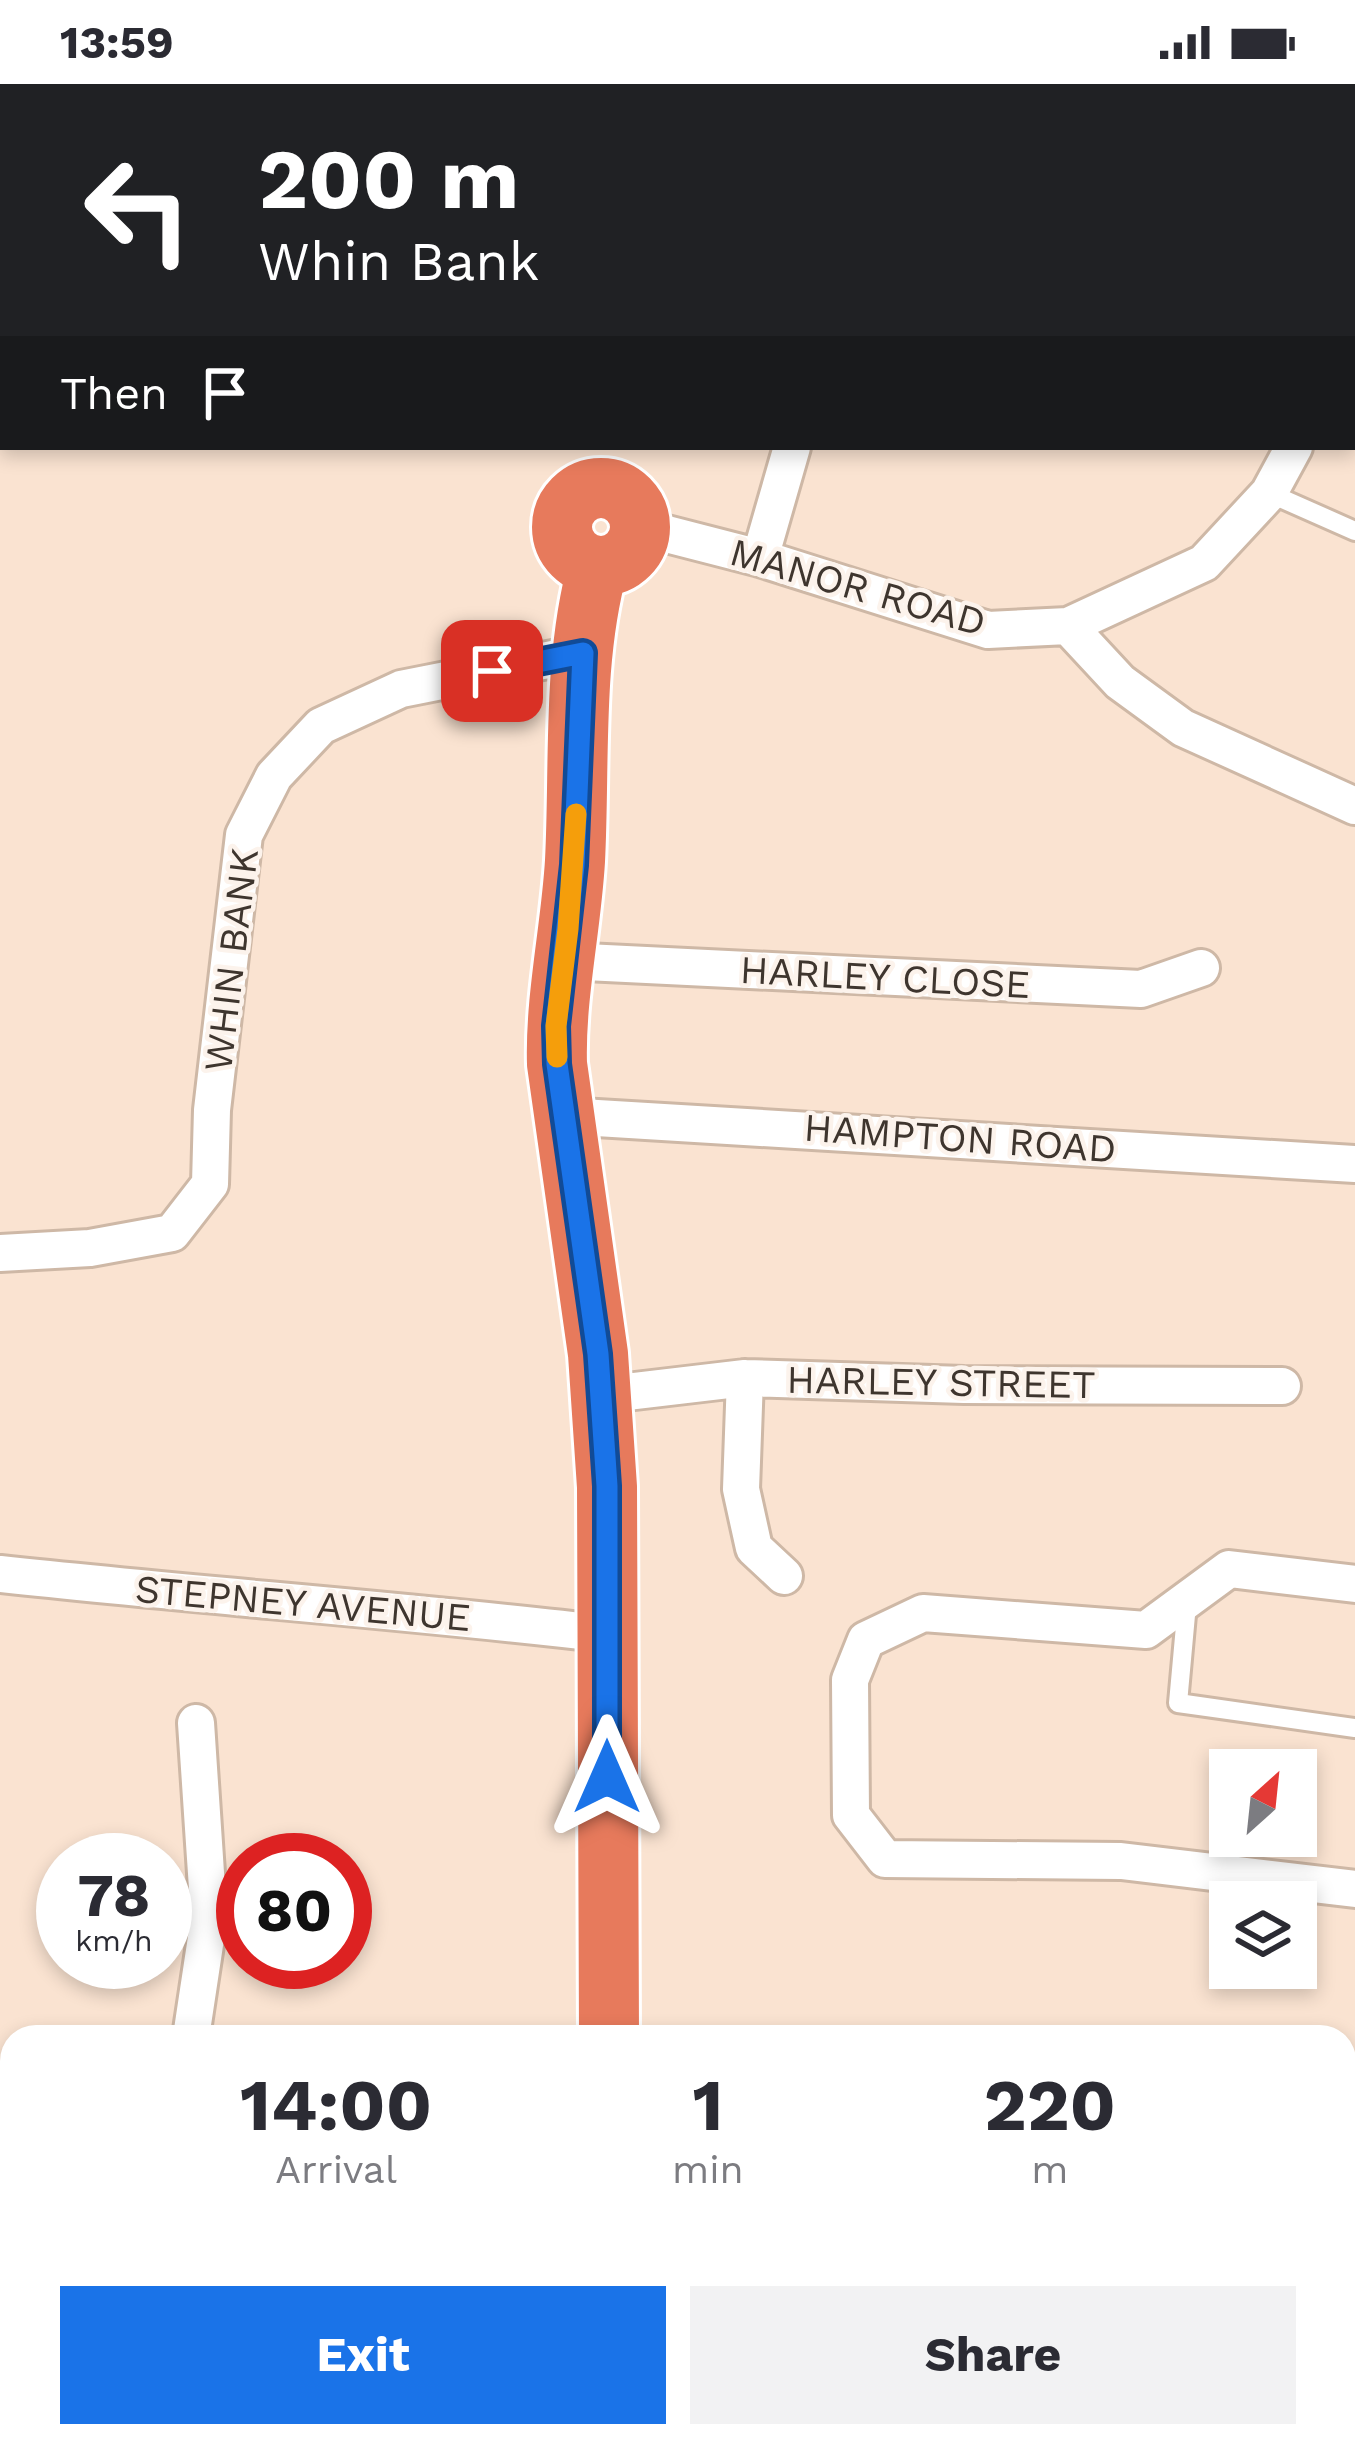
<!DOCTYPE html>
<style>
body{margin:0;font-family:"Work Sans",sans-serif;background:#f2f2f3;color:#2b2b33;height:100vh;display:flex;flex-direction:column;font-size:45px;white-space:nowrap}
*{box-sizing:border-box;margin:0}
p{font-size:39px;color:#7c7c81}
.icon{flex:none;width:66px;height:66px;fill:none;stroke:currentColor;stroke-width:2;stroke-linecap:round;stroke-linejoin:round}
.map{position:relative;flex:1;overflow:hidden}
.side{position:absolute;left:0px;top:1941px;width:1356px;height:423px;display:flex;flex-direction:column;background:#fff;border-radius:36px 36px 0 0;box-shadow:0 6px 18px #0003}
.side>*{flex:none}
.banner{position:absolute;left:0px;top:0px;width:1356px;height:366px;box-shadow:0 6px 18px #0003;background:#202124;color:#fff;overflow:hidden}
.needle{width:78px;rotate:27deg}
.fabs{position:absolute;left:1209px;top:1665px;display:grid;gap:24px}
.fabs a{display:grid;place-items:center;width:108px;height:108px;border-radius:0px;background:#fff;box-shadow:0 6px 18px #0003;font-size:60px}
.speed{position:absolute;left:36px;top:1749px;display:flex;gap:24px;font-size:60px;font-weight:700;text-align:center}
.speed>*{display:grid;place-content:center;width:156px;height:156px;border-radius:50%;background:#fff;box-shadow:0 6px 18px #0003;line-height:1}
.speed small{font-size:30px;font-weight:400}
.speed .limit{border:18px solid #d22;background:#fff;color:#111}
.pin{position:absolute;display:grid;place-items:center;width:102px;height:102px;color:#fff;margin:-51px;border-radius:24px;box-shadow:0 6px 18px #0006}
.me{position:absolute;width:132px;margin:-66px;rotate:0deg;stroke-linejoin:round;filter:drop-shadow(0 0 9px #0008)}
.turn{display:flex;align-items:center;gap:42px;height:252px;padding:0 60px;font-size:54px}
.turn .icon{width:156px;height:156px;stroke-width:2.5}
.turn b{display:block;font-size:84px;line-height:102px}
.then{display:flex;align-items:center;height:114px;padding:0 60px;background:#0003;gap:24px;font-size:45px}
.eta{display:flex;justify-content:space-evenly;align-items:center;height:204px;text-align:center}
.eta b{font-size:72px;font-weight:700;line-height:84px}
.button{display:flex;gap:24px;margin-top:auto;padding:24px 60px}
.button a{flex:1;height:138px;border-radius:0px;background:#1a73e8;color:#fff;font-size:48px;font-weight:700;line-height:138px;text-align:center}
.button a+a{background:#f2f2f3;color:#2b2b33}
.status{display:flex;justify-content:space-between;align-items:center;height:84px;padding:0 60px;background:#fff;direction:ltr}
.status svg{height:33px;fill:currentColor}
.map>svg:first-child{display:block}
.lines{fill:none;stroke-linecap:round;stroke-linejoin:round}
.service-casing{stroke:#ceb8a6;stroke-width:24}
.minor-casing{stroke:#ceb8a6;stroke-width:42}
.trunk-casing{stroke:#fff;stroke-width:66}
.service{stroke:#fff;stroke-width:18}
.minor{stroke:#fff;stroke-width:36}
.trunk{stroke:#e77a5c;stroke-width:60}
.route-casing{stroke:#114b97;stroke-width:30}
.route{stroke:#1a73e8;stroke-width:21}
.slow{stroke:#f59e0b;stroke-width:21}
.labels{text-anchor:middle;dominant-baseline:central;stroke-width:9;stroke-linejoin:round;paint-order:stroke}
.street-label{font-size:39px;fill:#3e352e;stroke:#fcf3ec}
</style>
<div class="status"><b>13:59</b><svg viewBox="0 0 49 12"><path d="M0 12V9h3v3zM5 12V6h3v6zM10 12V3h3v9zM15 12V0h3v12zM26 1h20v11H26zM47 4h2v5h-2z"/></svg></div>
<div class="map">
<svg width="1355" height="2363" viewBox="0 0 1355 2363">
<rect width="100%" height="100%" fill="#fae3d1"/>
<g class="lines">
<!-- service casing -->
<g class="service-casing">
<path id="service" d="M1269 409 1355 447
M1187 1520 1178 1619 1355 1644
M490 2363 491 2352"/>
</g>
<!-- minor casing -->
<g class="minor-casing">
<path id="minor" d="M486 3 488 0
M1183 3 1184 0
M1353 253 1355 249
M640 447H655L760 474 988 546 1068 542 1204 479 1269 409 1294 363
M760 474 792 363
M1068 542 1120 598 1183 644 1355 722
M565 877 1141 905 1201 884
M564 1032 1355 1080
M0 1169 90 1164 172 1149 210 1100 212 1026 244 751 274 692 321 642 401 605 583 569
M745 1294 741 1405 754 1464 784 1492
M601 1311 745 1294 964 1301 1282 1302
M0 1490C202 1512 405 1526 607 1550
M1355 1500 1229 1485 1146 1546 923 1529 866 1556 850 1596 851 1731 885 1775 1121 1777 1355 1805
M191 1953 209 1834 196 1639
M1344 2057 1355 2038
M46 2363 50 2352
M1157 2363 1165 2352"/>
</g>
<!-- trunk casing -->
<g class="trunk-casing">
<path id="trunk" d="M412 0 413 3
M562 443a39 39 0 1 1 78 0a39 39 0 1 1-78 0Z
M598 482C572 577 580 679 575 777 571 845 555 913 557 980L598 1270 607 1403 609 1953
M0 2016 12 2019
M868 2352 887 2363"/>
</g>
<!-- service -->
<use href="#service" class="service"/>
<!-- minor -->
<use href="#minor" class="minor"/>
<!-- trunk -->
<use href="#trunk" class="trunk"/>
</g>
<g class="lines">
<!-- route casing -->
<g class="route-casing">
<path id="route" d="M492 587 583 569 574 781 556 942 557 980 598 1270 607 1402V1693"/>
</g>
<!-- route -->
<use href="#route" class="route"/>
<!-- slow -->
<path class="slow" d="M557 973 556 942 568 845 576 730"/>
</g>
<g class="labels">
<!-- street labels -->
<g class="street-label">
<text transform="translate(858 503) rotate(16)">MANOR ROAD</text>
<text transform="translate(231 876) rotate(-83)">WHIN BANK</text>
<text transform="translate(885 893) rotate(3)">HARLEY CLOSE</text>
<text transform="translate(960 1054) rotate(4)">HAMPTON ROAD</text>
<text transform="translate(941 1298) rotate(1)">HARLEY STREET</text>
<text transform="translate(303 1519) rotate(5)">STEPNEY AVENUE</text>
</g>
</g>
</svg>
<div class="fabs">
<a><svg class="needle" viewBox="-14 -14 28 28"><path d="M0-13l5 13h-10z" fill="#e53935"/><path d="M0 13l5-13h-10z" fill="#7c7c81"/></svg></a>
<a><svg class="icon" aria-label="layers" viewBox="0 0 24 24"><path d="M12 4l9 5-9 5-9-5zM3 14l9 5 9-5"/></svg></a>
</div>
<div class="speed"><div>78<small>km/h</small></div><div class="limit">80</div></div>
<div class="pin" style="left:492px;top:587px;background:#d93025"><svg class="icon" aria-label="arrive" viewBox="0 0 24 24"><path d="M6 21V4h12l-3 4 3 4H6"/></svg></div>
<svg class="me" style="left:607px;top:1693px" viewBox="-20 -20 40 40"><path d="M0-17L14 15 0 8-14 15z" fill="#1a73e8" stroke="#fff" stroke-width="4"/></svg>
<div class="banner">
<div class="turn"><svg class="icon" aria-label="left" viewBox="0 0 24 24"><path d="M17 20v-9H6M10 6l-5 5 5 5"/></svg><div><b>200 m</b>Whin Bank</div></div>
<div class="then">Then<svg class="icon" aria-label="arrive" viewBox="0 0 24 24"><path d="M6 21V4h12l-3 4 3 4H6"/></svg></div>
</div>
<section class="side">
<div class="eta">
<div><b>14:00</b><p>Arrival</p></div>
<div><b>1</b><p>min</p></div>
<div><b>220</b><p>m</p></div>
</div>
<div class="button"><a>Exit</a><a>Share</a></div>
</section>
</div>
